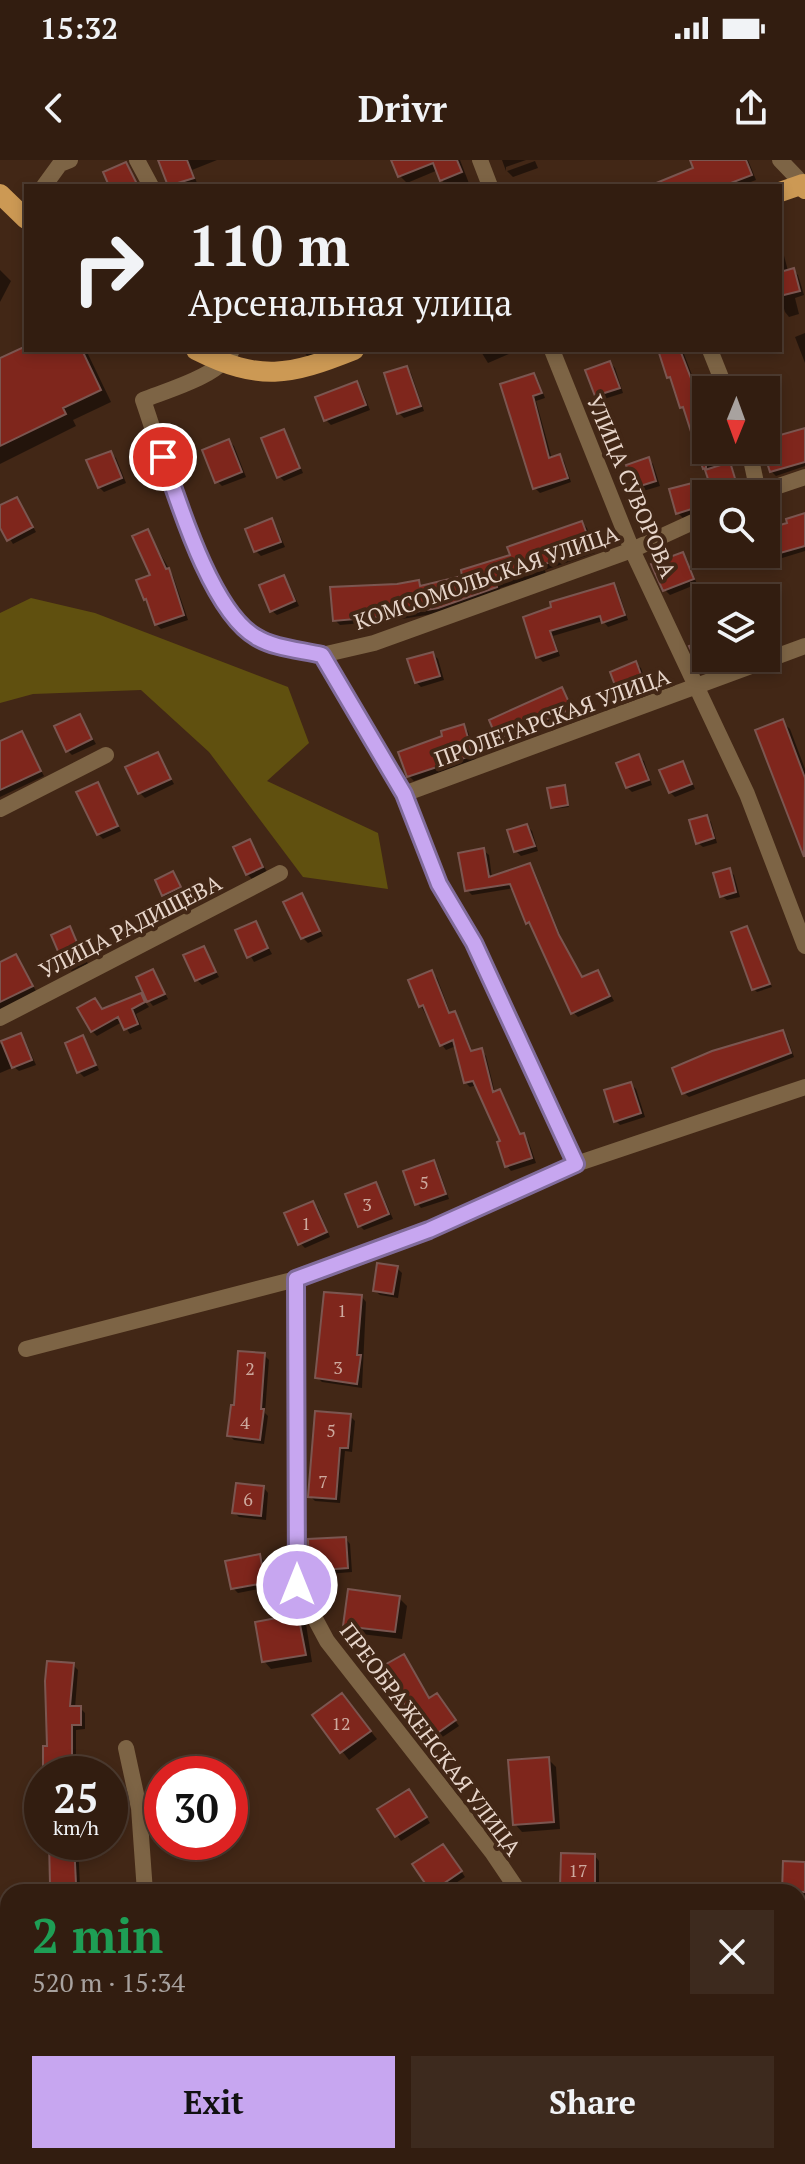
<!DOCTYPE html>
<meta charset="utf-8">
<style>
body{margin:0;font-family:"PT Serif",serif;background:#3d2a1e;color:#f1f3f6;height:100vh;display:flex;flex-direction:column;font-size:30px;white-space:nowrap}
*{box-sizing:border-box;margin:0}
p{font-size:26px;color:#a8a29f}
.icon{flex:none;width:44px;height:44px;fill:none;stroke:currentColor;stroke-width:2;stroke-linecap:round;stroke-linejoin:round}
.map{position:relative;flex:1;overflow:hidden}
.side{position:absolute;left:0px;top:1724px;width:806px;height:280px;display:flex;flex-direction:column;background:#321d10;border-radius:24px 24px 0 0;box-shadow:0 4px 12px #0003,0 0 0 2px #4d3b30}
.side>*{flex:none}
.hud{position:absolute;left:24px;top:24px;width:758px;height:168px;border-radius:0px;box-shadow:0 4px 12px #0003,0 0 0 2px #4d3b30;background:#321d10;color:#f1f3f6;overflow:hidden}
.needle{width:52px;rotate:181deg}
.tools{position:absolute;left:692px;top:216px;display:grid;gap:16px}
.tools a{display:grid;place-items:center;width:88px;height:88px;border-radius:0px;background:#321d10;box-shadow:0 4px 12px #0003,0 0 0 2px #4d3b30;font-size:40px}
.speed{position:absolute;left:24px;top:1596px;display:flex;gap:16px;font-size:40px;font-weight:700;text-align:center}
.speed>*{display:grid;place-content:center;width:104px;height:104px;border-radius:50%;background:#321d10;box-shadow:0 4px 12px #0003,0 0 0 2px #4d3b30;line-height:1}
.speed small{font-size:20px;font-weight:400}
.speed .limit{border:12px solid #d22;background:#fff;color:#111}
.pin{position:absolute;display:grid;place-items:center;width:68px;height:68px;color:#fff;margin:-34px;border:4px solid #fff;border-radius:50%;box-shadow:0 2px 8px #0007}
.me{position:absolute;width:88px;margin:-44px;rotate:0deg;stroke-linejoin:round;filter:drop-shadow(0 0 6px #0008)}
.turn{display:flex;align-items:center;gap:28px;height:168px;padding:0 32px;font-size:36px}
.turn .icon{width:104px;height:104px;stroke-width:2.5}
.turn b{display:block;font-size:56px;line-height:68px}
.round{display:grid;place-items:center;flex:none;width:84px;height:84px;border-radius:0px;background:#3d2a1e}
.summary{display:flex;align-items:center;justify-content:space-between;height:136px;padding:0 32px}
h1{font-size:48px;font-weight:600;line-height:60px;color:#1e9e55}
.primary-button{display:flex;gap:16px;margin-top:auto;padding:16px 32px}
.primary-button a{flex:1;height:92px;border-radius:0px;background:#c7a6f0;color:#111;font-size:32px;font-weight:600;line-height:92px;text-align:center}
.primary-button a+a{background:#3d2a1e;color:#f1f3f6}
.status{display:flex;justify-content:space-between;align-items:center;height:56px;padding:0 40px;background:#321d10;direction:ltr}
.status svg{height:22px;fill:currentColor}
header{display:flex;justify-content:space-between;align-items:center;height:104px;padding:0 32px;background:#321d10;font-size:36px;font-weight:600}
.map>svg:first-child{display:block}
.green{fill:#60500f}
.shadow{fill:#0007}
.building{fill:#7f261c;stroke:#7b5650;stroke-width:2}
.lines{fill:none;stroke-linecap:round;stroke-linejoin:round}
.minor{stroke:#7d6445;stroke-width:16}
.primary{stroke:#cc9954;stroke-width:20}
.route-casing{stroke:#816c9c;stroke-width:20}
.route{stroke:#c7a6f0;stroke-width:14}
.labels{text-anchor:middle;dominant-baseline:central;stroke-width:8;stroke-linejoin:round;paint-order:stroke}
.number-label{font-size:18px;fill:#cda99e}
.street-label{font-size:22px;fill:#e7d5ca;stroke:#422716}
</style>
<div class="status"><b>15:32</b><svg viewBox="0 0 49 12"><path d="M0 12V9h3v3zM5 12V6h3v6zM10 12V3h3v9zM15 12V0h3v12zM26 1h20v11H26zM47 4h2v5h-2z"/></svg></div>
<header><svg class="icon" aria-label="back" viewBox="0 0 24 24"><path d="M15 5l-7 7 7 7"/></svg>Drivr<svg class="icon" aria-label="share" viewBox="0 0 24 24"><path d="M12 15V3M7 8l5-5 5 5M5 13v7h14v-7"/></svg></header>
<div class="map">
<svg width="805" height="2004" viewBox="0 0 805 2004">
<rect width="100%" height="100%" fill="#422716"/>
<!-- green -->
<path class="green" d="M31 438 95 453 288 527 309 583 267 621 378 673 388 729 303 717 209 592 141 530 33 534 0 543V453Z"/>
<!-- shadow -->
<path class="shadow" d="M160 0H217L192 10 197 23 188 26H170Z
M394 0H460L470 26H445L438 10 407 23 400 16Z
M502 0H526L506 7V11Z
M700 0H748L756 20 740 26H652L695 9Z
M535 1 538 8 513 17 507 11Z
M780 80 788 111 793 110 798 115 804 135 795 138 799 154 789 157 785 152 780 136Z
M0 110 11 121 0 142Z
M805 173V203L795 177Z
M26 188V190H86L111 242 73 260 76 266 0 304V200Z
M302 190H322L308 197Z
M480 190H518L488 203Z
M660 190H680L684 194 706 252V290H726L741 333 706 334V343L703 344 704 351 683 358 678 353 710 320 701 289 674 222 668 217Z
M610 203 615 208 623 233 601 240 597 235Z
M407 208 411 213 424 251 404 258 399 253Z
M533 215 538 220 545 238 536 241 552 299 560 296 564 301 571 322 540 333 535 328 503 225Z
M356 223 361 228 370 250 331 265 326 260Z
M805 270V306L776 316 771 311 765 290 766 281Z
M283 271 288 276 303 313 284 321 279 316Z
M229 281 234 286 246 317 222 326 217 321Z
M111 293 116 298 126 323 104 332 99 327Z
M648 300 653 304 660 326 640 332 636 327Z
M17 339 36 372 13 384 0 363V348Z
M805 355V391L769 402 763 394H766V371L789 364Z
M272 361 276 366 285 387 261 396 256 391Z
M582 363 587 368 595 393 545 410 546 414 500 428 501 432 444 452 396 460 340 465 335 460 418 423 424 428 465 417Z
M148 372 173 416 188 460 161 469 156 464 139 421 152 417Z
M682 394 687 399 697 424 670 435 665 430Z
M284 417 288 422 299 446 277 455 272 451Z
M613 425 618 430 628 460 608 467 603 461 553 476 560 496 543 502 538 497 525 458Z
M706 482V498H730L731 502 706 511 701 506Z
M433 494 438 499 444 520 421 527 416 522Z
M636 504 641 508 649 532 625 540 620 535Z
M562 530 575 554 504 583 499 578 492 561Z
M80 556 96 584 72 595 67 590Z
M782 562 790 569 805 609V695L758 571Z
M463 567 468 571 476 600 414 621 409 616 445 577Z
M21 573 44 616 0 637V599Z
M158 594 174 624 145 638 140 633Z
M639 597 644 601 652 625 632 632 627 627Z
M682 603 687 608 695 629 675 637 670 632Z
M97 625 102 629 121 671 103 679 98 674Z
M564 627 569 647 554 649 552 647Z
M706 657 711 662 717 683 703 687 698 683Z
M527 666 532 671 538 691 521 696 516 691Z
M250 681 267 712 252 719 247 714Z
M484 691 489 695 492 718 529 705 534 710 563 782 583 819 598 812 614 841 578 857 573 852 532 767 528 762 514 728 472 735 467 730Z
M729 710 734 715 740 737 727 740 722 736Z
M175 715 181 730 166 737 164 735Z
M302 735 323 776 308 783 303 778Z
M255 763 272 794 254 802 237 771Z
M69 769 74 774 88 804 72 811 67 807Z
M747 769 772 827 757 832 754 829Z
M203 788 219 817 202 825 197 820Z
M16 796 36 831 0 850V804Z
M153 811 168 839 153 846 149 841Z
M432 813 437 818 451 855 454 854 459 859 473 893 481 891 486 896 495 933 500 931 504 936 522 976 528 980 536 1003 511 1011 507 1006 503 982 477 925 470 927 465 922 456 886 446 890 442 885 421 846Z
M140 835 149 847 136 854 142 869 130 874 122 862 97 876 92 871 95 840 103 851Z
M782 872 787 877 794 897 689 937 684 933Z
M20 875 25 880 36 905 19 911 14 907 0 913V884Z
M82 878 87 883 99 910 84 917 79 912Z
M631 924 636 929 645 957 620 965 616 961Z
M434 1002 438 1007 449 1039 421 1048 417 1043Z
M376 1024 380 1029 393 1059 364 1070 360 1066Z
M313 1043 318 1048 330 1077 305 1088 300 1083Z
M397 1108 402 1113 398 1138 380 1135 375 1131Z
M362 1137 366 1142 362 1228 322 1222 317 1217Z
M264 1195 269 1200 265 1253 268 1256 264 1284 234 1280 229 1275 236 1247Z
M350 1256 355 1261 352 1292 345 1291 340 1343 315 1341 310 1336Z
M264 1328 268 1333 266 1360 239 1357 234 1352Z
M346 1379 350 1384 352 1412 315 1415 311 1410Z
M259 1396 264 1401 269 1427 238 1433 233 1428Z
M399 1438 407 1446 402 1479 353 1473 345 1465Z
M298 1456 306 1464 312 1502 271 1509 264 1501Z
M404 1496 430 1540H441L459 1566 435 1582 401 1536 394 1540 389 1535Z
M73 1505 78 1510 75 1548H80L85 1553V1569L76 1570V1610H70V1614H45V1588H49Z
M342 1535 377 1579 349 1600 315 1556Z
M548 1599 556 1607 560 1669 522 1672 515 1664Z
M413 1636 430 1663 401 1681 380 1650Z
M46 1682H78L80 1728H78V1732H54L51 1691Z
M448 1691 465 1717 442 1732H434L415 1705Z
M595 1696 599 1701V1732L567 1731 562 1726Z
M805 1704V1737H798V1732Z
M805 1947V1971L800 1972 798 1969V1948Z
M311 1996H342L345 2004H293Z
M361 1996H391L392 2004H365Z"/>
<!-- building -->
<path class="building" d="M158 0H187L194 18 168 26Z
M391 0H457L462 12 440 21 433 3 398 17Z
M690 0H746L752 15 723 26H649L693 8Z
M126 2 138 26H109L103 12Z
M794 108 800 131 780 136V112Z
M26 186V190H82L101 230 63 248 66 254 0 286V198Z
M669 190H680L706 257V308L703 309 683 247 680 248 670 217 667 218 659 193Z
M610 201 620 228 595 236 585 210Z
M407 206 421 246 397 254 384 213Z
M534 213 542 233 533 236 549 298 560 294 568 318 533 329 500 224Z
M357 221 366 245 324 261 315 237Z
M805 268V302L770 312 763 290H766V279Z
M284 269 300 308 277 318 261 278Z
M229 279 242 312 215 323 202 290Z
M111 291 122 318 98 328 86 300Z
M649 297 656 321 634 328 626 305Z
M730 302 738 328 717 334H698L701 346 676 354 669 329 708 319 705 310Z
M17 337 33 367 7 381 0 368V345Z
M805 353V386L766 397V369L787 363 786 359Z
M272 358 281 382 254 392 245 369Z
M582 361 592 388 542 405 543 409 496 423 497 427 438 448 391 456 333 461 330 427 397 424 419 420 420 426 462 416 461 410 510 395 507 387Z
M148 369 166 409 169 408 184 455 155 465 146 439 144 440 136 420 150 415 132 376Z
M683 392 694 419 663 431 651 404Z
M284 415 295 441 270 452 259 425Z
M614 423 625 455 602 463 600 456 550 471 557 491 536 498 523 457 551 447 550 442Z
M706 480V505L699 507 689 486Z
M433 492 440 516 415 523 407 499Z
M636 501 646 528 619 536 610 512Z
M562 527 572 549 497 579 489 560Z
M80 554 92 579 66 592 54 566Z
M783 559 805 618 804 697 755 570Z
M464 564 473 595 407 617 398 592 442 576 441 571Z
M22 571 41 611 0 630V581Z
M158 592 171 619 138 634 125 607Z
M639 594 649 620 626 628 616 603Z
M683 601 692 624 669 633 659 610Z
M98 622 118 666 97 675 76 632Z
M565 625 568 645 551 648 547 628Z
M707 655 714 678 696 684 689 660Z
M527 664 535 686 514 692 507 670Z
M250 679 263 707 246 715 233 687Z
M484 688 489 717 530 703 559 775 582 817 598 810 610 836 571 854 529 762 526 764 510 724 465 731 458 693Z
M730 708 736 732 720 737 713 713Z
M173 711 181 727 162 736 155 720Z
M302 733 320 771 301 779 283 742Z
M256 761 268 788 247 798 235 770Z
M70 766 84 799 65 808 51 775Z
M747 766 770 824 752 830 731 772Z
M204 786 216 812 195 821 183 795Z
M16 794 33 826 0 842V802Z
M153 809 165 834 147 842 136 817Z
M432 810 449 853 455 851 471 891 482 888 493 932 500 929 520 974 524 973 532 998 505 1007 497 982 500 981 473 921 464 923 453 880 440 886 423 845 419 847 408 820Z
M141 833 145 842 132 849 138 864 124 870 118 857 91 872 77 848 95 838 102 849Z
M783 870 791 893 682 934 672 908 712 891Z
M21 873 32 900 12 908 1 881Z
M83 875 96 905 77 913 65 883Z
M631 922 641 953 614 962 604 930Z
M434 1000 446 1034 415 1045 403 1011Z
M376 1022 389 1054 358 1067 345 1034Z
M313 1041 327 1072 298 1085 284 1053Z
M377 1103 398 1106 393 1134 373 1131Z
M324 1132 362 1135 357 1195H361L357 1224 315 1218Z
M238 1191 265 1193 261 1249H264L260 1280 227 1276 231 1245H234Z
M315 1251 351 1254 348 1288H340L336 1339 308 1337Z
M236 1323 264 1326 261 1356 232 1353Z
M346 1377 348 1408 309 1411 308 1379Z
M260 1394 265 1423 231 1429 225 1401Z
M348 1429 400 1436 395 1472 343 1466Z
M298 1454 306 1495 262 1502 255 1462Z
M404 1494 429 1538 437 1533 456 1560 429 1579 396 1532 388 1536 374 1511Z
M47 1501 74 1503 70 1546H81V1565H72V1606H43V1586H47L45 1521Z
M342 1533 371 1571 340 1593 312 1555Z
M549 1597 554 1662 513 1665 508 1600Z
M409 1629 427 1657 395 1677 377 1649Z
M49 1682H74L76 1724H50Z
M443 1684 462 1711 431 1732 412 1704Z
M561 1693 595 1694V1728L560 1727Z
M783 1701 805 1702V1732H782Z"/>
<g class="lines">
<!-- minor -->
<path class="minor" d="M137 0 151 26
M480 0 490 26
M780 0 803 24
M44 26 60 4 70 0
M232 190C222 215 168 230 143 240 163 297 205 448 256 477 274 488 301 490 322 495L404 634 439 724 474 783 576 1004
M552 190 632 390 747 634 805 786
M710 190 726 230
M749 290 758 332
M755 334 805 317
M322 495 374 483 632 390 706 356
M404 634 805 486
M0 649 106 595
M0 858 280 713
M296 1119 297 1425 327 1481 492 1692 519 1732
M26 1189 296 1119 429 1070 576 1004 805 927
M126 1588 139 1648 145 1732
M718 1996 738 2004
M87 2004 93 1996
M460 2004 488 2000 550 2003 610 1996
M772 2004 805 1997"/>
<!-- primary -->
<path class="primary" d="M780 32 803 24 805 29
M0 34 26 59
M196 190C260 222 289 216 354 190"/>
</g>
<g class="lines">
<!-- route casing -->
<g class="route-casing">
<path id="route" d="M163 297C179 344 212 452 256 477 273 488 301 490 322 495L404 634 439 724 474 783 576 1004 429 1070 296 1119 297 1425"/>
</g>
<!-- route -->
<use href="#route" class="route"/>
</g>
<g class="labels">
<!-- number labels -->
<g class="number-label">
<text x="424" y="1022">5</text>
<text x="367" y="1044">3</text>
<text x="306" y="1063">1</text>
<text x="342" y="1150">1</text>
<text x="338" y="1207">3</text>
<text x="250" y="1208">2</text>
<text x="245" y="1262">4</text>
<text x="331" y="1270">5</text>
<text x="323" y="1321">7</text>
<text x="248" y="1339">6</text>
<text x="341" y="1563">12</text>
<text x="578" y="1710">17</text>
</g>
<!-- street labels -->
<g class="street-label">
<text transform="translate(632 326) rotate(67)">УЛИЦА СУВОРОВА</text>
<text transform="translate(486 417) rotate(-19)">КОМСОМОЛЬСКАЯ УЛИЦА</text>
<text transform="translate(552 557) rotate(-20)">ПРОЛЕТАРСКАЯ УЛИЦА</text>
<text transform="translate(130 766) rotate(-27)">УЛИЦА РАДИЩЕВА</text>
<text transform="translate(431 1579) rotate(53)">ПРЕОБРАЖЕНСКАЯ УЛИЦА</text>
</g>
</g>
</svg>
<div class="tools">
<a><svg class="needle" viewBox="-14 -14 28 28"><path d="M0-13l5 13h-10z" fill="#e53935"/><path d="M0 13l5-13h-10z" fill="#a8a29f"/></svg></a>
<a><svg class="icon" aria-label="search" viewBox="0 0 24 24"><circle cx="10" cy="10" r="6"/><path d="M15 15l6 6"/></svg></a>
<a><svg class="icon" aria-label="layers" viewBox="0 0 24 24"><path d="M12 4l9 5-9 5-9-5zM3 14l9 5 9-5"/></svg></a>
</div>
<div class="speed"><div>25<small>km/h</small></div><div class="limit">30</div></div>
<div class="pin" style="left:163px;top:297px;background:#d93025"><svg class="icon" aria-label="arrive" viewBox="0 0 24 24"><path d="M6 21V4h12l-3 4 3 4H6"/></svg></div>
<svg class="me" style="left:297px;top:1425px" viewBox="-20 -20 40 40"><circle r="17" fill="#c7a6f0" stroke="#fff" stroke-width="3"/><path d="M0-11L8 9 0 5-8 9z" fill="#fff"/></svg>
<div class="hud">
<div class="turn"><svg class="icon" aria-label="right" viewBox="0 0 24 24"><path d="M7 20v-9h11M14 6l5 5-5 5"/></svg><div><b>110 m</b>Арсенальная улица</div></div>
</div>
<section class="side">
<div class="summary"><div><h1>2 min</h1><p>520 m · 15:34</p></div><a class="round"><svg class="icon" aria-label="close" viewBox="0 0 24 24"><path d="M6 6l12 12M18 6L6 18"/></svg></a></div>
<div class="primary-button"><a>Exit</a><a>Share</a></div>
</section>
</div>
